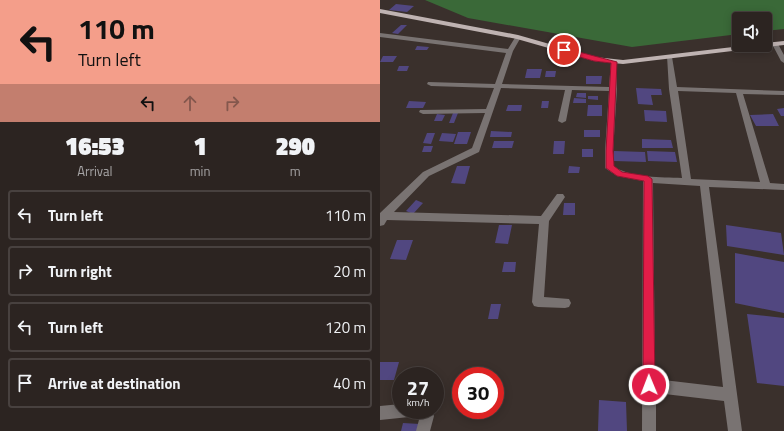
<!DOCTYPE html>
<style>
body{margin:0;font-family:"Titillium Web",sans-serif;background:#38302e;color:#f1f3f6;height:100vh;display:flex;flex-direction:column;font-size:15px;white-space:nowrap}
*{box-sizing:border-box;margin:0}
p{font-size:13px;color:#a6a4a5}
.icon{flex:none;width:22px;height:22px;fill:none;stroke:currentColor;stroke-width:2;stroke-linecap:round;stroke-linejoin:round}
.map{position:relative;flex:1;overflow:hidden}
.sheet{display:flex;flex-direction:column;background:#2c2421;width:380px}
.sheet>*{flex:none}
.banner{background:#f49e8a;color:#111;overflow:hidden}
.fabs{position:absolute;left:352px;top:12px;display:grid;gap:8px}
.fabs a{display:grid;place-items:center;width:40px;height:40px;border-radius:4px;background:#2c2421;box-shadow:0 2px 10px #0003,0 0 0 1px #48413f;font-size:20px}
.speed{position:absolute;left:12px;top:367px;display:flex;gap:8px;font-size:20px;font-weight:700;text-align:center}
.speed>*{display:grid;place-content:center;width:52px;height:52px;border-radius:50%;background:#2c2421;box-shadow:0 2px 10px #0003,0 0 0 1px #48413f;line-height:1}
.speed small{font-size:10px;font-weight:400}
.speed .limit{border:6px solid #d22;background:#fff;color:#111}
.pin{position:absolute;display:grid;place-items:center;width:34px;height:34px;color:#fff;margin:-17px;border:2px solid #fff;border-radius:50%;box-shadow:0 1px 4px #0007}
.me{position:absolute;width:44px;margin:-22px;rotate:359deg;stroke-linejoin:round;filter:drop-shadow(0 0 3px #0008)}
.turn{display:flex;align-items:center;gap:14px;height:84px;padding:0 12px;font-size:18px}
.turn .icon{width:52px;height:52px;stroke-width:2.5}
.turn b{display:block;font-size:28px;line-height:34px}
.lanes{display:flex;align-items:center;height:38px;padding:0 12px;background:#0003;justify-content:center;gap:20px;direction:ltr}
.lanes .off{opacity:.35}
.eta{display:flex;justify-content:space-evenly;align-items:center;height:68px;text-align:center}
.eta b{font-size:24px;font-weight:800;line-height:28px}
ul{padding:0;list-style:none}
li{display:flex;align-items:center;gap:12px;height:50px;margin:0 8px 6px;padding:0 4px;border:2px solid #48413f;border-radius:4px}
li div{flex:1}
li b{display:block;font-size:15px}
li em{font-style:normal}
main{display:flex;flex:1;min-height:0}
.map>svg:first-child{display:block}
.forest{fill:#3a6938}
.building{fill:#514780}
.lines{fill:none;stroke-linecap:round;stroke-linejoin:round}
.minor{fill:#797372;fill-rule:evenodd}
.major{fill:#bfb3b2;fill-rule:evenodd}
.route{fill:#e11d48;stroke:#92132f}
</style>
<main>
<section class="sheet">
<div class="banner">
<div class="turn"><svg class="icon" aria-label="left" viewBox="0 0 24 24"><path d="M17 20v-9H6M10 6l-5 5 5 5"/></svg><div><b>110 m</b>Turn left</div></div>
<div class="lanes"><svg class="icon" aria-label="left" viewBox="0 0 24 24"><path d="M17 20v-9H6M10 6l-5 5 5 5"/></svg><svg class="icon off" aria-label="ahead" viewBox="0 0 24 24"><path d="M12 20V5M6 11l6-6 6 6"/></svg><svg class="icon off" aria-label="right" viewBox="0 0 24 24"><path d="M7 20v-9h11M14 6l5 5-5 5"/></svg></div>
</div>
<div class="eta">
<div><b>16:53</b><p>Arrival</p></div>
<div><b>1</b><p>min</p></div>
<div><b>290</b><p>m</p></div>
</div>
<ul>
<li><svg class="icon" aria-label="left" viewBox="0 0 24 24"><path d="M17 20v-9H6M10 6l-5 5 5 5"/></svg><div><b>Turn left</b></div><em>110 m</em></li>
<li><svg class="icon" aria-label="right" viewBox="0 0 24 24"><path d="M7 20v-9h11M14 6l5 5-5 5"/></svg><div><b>Turn right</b></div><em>20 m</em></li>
<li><svg class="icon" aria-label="left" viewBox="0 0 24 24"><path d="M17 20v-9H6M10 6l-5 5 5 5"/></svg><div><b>Turn left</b></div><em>120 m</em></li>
<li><svg class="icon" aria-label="arrive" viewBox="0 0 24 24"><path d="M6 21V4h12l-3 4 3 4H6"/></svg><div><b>Arrive at destination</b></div><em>40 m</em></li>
</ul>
</section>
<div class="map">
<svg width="404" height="431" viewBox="0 0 404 431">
<rect width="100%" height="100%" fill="#3a302c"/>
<!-- forest -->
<path class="forest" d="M45 0H404V29L385 31V19H359V34L252 47 88 18Z"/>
<!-- building -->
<path class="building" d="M16 4 34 6 27 12 9 10Z
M21 25H27L18 34 12 33Z
M37 46 49 47 47 50H35Z
M3 56H17L13 62H0Z
M19 66H29L27 71H17Z
M147 69H162L160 78H145Z
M166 71H176L175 77H165Z
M206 76H222L221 84H206Z
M256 88 281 89 282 95H271L273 105 258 104Z
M197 93H206V98L196 97Z
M208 96H218V100L208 99Z
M194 98 206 99V103H193Z
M29 101 46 102 43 108H26Z
M162 101H169L168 108H161Z
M128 105H142L141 111H126Z
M208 105H222V116H207Z
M404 108V116H401L397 109Z
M264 110 286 111 287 122 265 121Z
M73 113H78L74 123H69Z
M57 114 65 115 62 121H54Z
M393 114 399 126H376L370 115Z
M204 130H220V137H204Z
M111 131 132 132 131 137H110Z
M78 132H91L87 144H74Z
M47 133H55L51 144 43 143Z
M62 133 76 134 73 142 59 141Z
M262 139 291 140 293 148H262Z
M114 141H134L132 148H112Z
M174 141H185L184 154H173Z
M44 146H53L51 152H42Z
M202 149H213V157H202Z
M234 151 265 152 266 162 234 161Z
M267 151 295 152 297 162 268 161Z
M77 166H90L85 184 71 183Z
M189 166 200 167 199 173H188Z
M36 200 43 203 33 214 26 211Z
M184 203H195V215H183Z
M119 225H132L128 244 115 243Z
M346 225 401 233 404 255 347 246Z
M17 240H33L26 260 10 259Z
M355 253 404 262V313L355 303Z
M124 262H136L135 272H122Z
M111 304H121L118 319H108Z
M367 314 404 318V386L377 383Z
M0 362H19L14 380H0Z
M219 400 246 402 247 431H218Z
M23 423 40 424 38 431H21Z"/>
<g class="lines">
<!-- minor -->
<path class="minor" d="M0 33 128 49 136 36H140L141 37 133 51 122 84 229 87 231 62 236 61 237 89 233 151 234 167C254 178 280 177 302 178L289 89 287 56 292 57 297 87 404 91V95L363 94 390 183 404 184V190L329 187 362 431H348L344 401 276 393V431H262L263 181 237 176 225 168V151L229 91 192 90 186 121 182 123 178 121 185 90 121 88 99 152 49 176 14 212 161 216 177 194H183L185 197 169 221 164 297 189 299 191 303 189 307 185 308 158 307 154 306 152 302 159 224 7 220 4 225 0 226V213L43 172 92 148 105 113 43 114 39 112 40 110 106 109 114 88 51 86 47 84 48 82 115 84 126 53 0 37ZM298 91 356 93 380 182 311 179ZM273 183 320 186 343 387 275 379Z
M393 43 398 44 404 55V63L401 61 392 44Z
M21 404V410H36L34 415 29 417 0 420V406Z
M37 410H51L54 416 50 431H36L40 416Z"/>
<!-- major -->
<path class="major" d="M0 9 138 35 215 57 243 60 370 45H385V43L404 41V45L243 64 214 61 137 39 0 13Z"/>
</g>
<!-- route -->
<path class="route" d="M184 48 237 62 233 151 234 166 242 172 268 176 272 179 275 385 273 390 269 391 264 390 263 385 264 181 237 176 226 168V151L231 63 214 61 182 52V49Z"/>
</svg>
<div class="fabs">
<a><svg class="icon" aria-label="sound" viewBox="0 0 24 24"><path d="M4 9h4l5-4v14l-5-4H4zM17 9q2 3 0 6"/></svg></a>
</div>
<div class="speed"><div>27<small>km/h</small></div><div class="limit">30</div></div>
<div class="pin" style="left:184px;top:50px;background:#d93025"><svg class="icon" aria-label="arrive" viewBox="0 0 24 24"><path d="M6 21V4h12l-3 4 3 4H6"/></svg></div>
<svg class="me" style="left:269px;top:385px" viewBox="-20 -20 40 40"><circle r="17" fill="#e11d48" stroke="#fff" stroke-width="3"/><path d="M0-11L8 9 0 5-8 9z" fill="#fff"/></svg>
</div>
</main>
